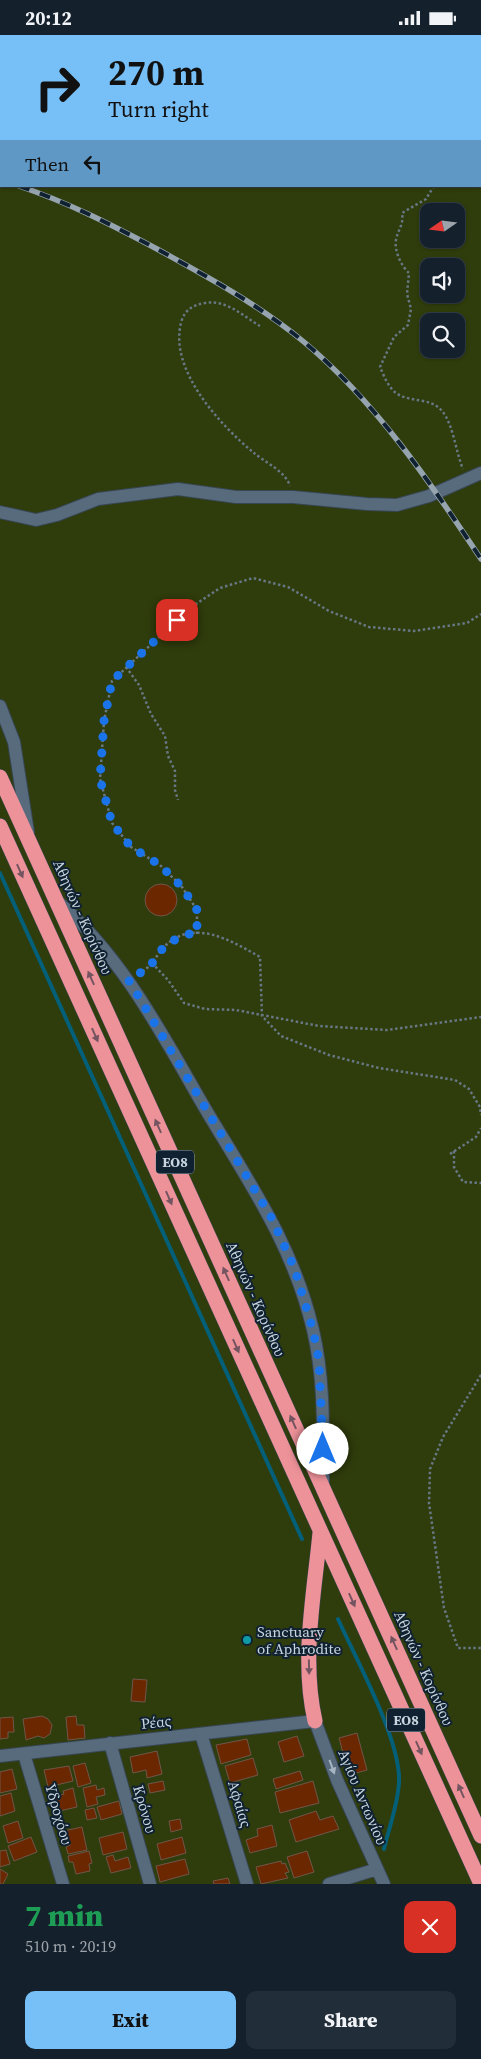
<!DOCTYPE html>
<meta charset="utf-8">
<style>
body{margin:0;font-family:"Source Serif 4",serif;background:#212e39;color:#f1f3f6;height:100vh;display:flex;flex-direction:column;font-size:19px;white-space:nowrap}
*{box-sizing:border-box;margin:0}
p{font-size:16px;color:#9da3aa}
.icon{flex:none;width:28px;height:28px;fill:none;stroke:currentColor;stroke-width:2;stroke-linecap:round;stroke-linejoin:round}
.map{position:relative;height:1849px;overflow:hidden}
.side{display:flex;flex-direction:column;background:#14212d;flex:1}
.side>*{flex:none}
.hud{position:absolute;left:0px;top:0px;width:481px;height:152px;box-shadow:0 1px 4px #0004,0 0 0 1px #333e49;background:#77bff7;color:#111;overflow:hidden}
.needle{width:32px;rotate:256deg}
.buttons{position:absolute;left:420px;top:168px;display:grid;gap:10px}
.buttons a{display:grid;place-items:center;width:45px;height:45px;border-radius:10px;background:#14212d;box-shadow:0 1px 4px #0004,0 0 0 1px #333e49;font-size:25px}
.pin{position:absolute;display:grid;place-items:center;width:42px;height:42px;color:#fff;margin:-21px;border-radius:10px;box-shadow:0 2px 8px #0006}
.me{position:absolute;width:55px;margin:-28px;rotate:0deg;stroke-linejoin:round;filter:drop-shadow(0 0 4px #0008)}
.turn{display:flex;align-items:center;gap:18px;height:105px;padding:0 25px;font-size:22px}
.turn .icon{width:65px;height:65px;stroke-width:2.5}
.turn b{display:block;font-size:35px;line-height:42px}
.then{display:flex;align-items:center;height:48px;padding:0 25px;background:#0003;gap:10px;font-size:19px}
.round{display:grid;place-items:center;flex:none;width:52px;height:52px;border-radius:10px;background:#212e39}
.headline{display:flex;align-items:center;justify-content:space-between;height:85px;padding:0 25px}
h1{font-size:30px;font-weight:800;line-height:38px;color:#1e9e55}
.primary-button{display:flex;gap:10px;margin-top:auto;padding:10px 25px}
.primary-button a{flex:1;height:58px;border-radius:10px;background:#77bff7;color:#111;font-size:20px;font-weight:800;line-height:58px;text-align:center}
.primary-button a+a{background:#212e39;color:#f1f3f6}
.status{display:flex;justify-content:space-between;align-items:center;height:35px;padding:0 25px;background:#14212d;direction:ltr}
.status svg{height:14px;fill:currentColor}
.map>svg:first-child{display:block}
.green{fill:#2f3c0b;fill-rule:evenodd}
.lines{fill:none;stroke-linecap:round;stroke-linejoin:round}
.stream{stroke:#045f79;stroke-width:4}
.building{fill:#6b2800;stroke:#6f564a}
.street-casing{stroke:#374653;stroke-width:14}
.highway-casing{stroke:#374653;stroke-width:16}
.path{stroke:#677784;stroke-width:2.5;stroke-dasharray:2.5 2.5;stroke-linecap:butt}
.street{stroke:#576b7d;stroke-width:12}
.highway{stroke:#ee9299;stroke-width:15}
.rail-casing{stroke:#96a4af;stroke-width:5.5}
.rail{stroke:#102231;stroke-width:4;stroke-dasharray:11;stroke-linecap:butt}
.oneway{fill:#745460}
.oneway2{fill:#a7b5c2}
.route{stroke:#1a73e8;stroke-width:9;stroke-dasharray:0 16.2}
.culture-dot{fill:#0f9aa8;stroke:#102231;stroke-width:2}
.labels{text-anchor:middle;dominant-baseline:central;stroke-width:4;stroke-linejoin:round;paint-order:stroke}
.shield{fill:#102231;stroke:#929fab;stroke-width:1}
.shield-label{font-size:14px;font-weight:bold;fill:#c9d5df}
.street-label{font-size:15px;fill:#c9d5df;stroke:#102231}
.poi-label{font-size:15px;fill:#c9d5df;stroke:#102231;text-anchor:start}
</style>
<div class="status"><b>20:12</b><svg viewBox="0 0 49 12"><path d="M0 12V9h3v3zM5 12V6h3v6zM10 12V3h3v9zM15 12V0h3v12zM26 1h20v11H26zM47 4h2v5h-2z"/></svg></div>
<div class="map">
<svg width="481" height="1849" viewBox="0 0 481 1849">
<rect width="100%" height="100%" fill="#1a2c3c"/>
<!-- green -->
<path class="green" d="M0 0H481V1849H0ZM1 1H480V151H1ZM429 176H456V204H429ZM429 231H456V259H429ZM429 286H456V314H429Z"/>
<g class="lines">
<!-- stream -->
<path class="stream" d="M0 838 302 1504
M338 1584C356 1624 401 1705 399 1747 398 1769 389 1793 384 1814"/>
</g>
<!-- building -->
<path class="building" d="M145 865a16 16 0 1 1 32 0a16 16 0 1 1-32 0Z
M133 1644 147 1645 145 1667 131 1666Z
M42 1681 48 1684 52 1690 50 1699 44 1703 38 1701 26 1705 23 1684Z
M76 1681 77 1690H84L85 1703 68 1705 66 1682Z
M13 1682 14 1697H8V1703L0 1704V1683Z
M357 1698 367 1735 349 1740 339 1703Z
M297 1701 304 1721 284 1727 278 1707Z
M247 1704 251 1720 221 1729 216 1710Z
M157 1716 162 1739 147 1743 146 1735 133 1738 130 1722Z
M253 1723 258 1740 230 1748 225 1731Z
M85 1728 91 1748 78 1752 73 1731Z
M69 1731 73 1746 48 1752 44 1735Z
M12 1734 17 1754 0 1758V1737Z
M300 1736 303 1745 276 1754 273 1744Z
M163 1746 165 1755 150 1758 148 1749Z
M313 1746 319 1768 280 1778 275 1757Z
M96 1750 97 1755 104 1753 105 1760 96 1762 98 1769 87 1772 83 1753Z
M73 1753 77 1772 55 1777 52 1762 64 1759 63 1756Z
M11 1758 15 1776 0 1781V1761Z
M119 1766 122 1779 101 1785 97 1772Z
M94 1773 97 1783 87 1785 85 1775Z
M316 1776 320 1785 333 1781 339 1794 296 1807 289 1785Z
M180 1784 182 1794 171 1797 169 1786Z
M18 1786 23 1803 8 1808 3 1791Z
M272 1790 277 1811 250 1818 246 1805 258 1801 257 1794Z
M82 1792 87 1815 68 1819 66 1812 70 1810 69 1805 61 1806 59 1797Z
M123 1797 127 1814 103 1820 99 1803Z
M31 1802 37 1817 14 1826 8 1811Z
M182 1802 186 1818 161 1825 157 1809Z
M6 1815 10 1829 0 1832V1816Z
M89 1816 92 1828 89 1829 90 1836 76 1839 73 1827H69L68 1821Z
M307 1816 314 1837 294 1843 287 1822Z
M113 1820 115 1826 128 1822 131 1833 111 1838 106 1822Z
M185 1824 189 1839 160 1847 156 1831Z
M281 1826 282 1829 285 1828 289 1837 285 1838 288 1843 261 1849 256 1832Z
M0 1834 8 1839 3 1849H0Z
M228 1843 230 1849H214L213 1846Z"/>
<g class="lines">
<!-- street casing -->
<g class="street-casing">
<path id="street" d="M423 0 424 1
M126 1V0
M0 74 1 73
M480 106H481
M0 477 36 485 57 480 98 464 178 454 236 462H293L367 469 397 470 429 461 481 438
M0 671 14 707 28 797
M57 866C123 922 163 1001 206 1075 250 1149 293 1210 313 1295 325 1346 323 1398 323 1450
M201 1699 247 1849
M110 1708 150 1849
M24 1719 63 1849
M0 1721 315 1686 337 1745 384 1849
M329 1849 377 1834"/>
</g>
<!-- highway casing -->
<g class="highway-casing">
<path id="highway" d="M0 742 481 1801
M0 791 481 1849
M315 1686C301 1625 314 1560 320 1498"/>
</g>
<!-- path -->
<path class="path" d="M29 0V1
M434 151 426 164 402 178C404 190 398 194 396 205 394 215 401 231 409 238L407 259 411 274 408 290 394 302 380 332C384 341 388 352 396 358 410 368 431 362 442 376 453 388 456 418 463 434
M260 291C243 281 226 264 205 268 193 270 184 275 181 288 169 335 220 390 254 418 266 428 285 436 290 451
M126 632 139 650 151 679 165 701 168 721 175 736V755L178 765
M197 899V875L182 852 160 830 131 812 112 788 100 744 104 686 112 646 190 573 220 553 253 543 288 552 329 576 369 592 414 596 467 588 481 579
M152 928 168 945 184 968 205 974 236 975 319 991 387 995 481 982
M138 939C151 933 155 922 164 912 193 882 232 906 260 922L262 981 281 1001 329 1020 379 1033 455 1045 469 1054 480 1072 481 1080
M454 1116V1132L463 1147 481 1148
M450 1119 476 1102 481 1093
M481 1340 443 1402 430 1434 429 1468 444 1573 458 1613H481"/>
<!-- street -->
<use href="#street" class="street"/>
<!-- highway -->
<use href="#highway" class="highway"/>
<!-- rail casing -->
<g class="rail-casing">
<path id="rail" d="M0 145 1 146
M19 151C67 167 112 190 157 214 208 242 259 270 304 307 375 366 430 447 481 524"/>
</g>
<!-- rail -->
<use href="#rail" class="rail"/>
</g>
<!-- one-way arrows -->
<defs><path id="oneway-solid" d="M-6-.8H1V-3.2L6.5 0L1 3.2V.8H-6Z" transform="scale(1.25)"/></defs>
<g class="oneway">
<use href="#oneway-solid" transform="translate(20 836) rotate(66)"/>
<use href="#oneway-solid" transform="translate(91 943) rotate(-114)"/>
<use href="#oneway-solid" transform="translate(95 1000) rotate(66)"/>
<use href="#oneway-solid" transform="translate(158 1091) rotate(-114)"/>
<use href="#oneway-solid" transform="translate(169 1163) rotate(66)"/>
<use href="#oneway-solid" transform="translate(226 1239) rotate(-114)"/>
<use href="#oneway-solid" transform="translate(236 1311) rotate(66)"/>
<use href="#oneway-solid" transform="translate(293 1387) rotate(-114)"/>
<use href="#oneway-solid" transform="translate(352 1565) rotate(66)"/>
<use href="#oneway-solid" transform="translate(394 1608) rotate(-114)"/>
<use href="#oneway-solid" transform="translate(309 1632) rotate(89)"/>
<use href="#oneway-solid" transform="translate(419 1713) rotate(66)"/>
<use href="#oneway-solid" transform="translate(461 1756) rotate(-114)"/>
</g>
<use class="oneway2" href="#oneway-solid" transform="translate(332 1732) rotate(70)"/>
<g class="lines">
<!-- route -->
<path class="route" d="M177 585 112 646 104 686 100 744 112 788 131 812 160 830 182 852 197 875V899H186L165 910 148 934 128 944 271 1182 294 1232 313 1295 319 1326 323 1414"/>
</g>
<!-- markers -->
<circle class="culture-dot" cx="247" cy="1605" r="5"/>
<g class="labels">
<!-- shield labels -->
<g class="shield">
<rect x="156" y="1115.5" width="38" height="23" rx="4"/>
<rect x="387" y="1673.5" width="38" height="23" rx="4"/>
</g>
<g class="shield-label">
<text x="175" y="1127">ΕΟ8</text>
<text x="406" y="1685">ΕΟ8</text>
</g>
<!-- street labels -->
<g class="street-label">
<text transform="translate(83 882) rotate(66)">Αθηνών - Κορίνθου</text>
<text transform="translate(256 1264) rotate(66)">Αθηνών - Κορίνθου</text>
<text transform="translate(424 1633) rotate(66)">Αθηνών - Κορίνθου</text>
<text transform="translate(156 1687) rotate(-6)">Ρέας</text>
<text transform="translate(363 1762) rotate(67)">Αγίου Αντωνίου</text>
<text transform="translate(240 1769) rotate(73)">Αφαίας</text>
<text transform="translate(145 1774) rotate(74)">Κρόνου</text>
<text transform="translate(59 1779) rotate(74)">Υδροχόου</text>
</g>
<!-- poi labels -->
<g class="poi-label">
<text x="257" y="1596">Sanctuary<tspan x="257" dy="17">of Aphrodite</tspan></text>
</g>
</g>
</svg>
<div class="buttons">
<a><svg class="needle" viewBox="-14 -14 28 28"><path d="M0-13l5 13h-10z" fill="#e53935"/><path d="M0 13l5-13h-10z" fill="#9da3aa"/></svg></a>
<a><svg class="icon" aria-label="sound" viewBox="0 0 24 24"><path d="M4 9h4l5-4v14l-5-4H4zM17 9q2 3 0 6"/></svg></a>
<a><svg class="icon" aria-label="search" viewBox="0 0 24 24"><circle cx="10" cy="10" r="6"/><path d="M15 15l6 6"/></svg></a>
</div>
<div class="pin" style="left:177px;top:585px;background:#d93025"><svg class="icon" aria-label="arrive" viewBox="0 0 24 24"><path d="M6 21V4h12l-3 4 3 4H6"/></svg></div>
<svg class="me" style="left:323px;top:1414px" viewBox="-20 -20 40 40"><circle r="19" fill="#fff"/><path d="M0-13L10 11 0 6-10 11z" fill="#1a73e8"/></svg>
<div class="hud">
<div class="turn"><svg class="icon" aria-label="right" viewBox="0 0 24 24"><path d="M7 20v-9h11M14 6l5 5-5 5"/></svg><div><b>270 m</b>Turn right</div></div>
<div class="then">Then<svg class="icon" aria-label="left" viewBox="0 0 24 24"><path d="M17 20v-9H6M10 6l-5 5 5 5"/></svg></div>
</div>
</div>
<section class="side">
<div class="headline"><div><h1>7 min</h1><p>510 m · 20:19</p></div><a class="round" style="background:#d93025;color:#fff"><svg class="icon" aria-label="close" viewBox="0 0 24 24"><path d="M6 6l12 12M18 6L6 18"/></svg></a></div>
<div class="primary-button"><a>Exit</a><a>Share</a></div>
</section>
